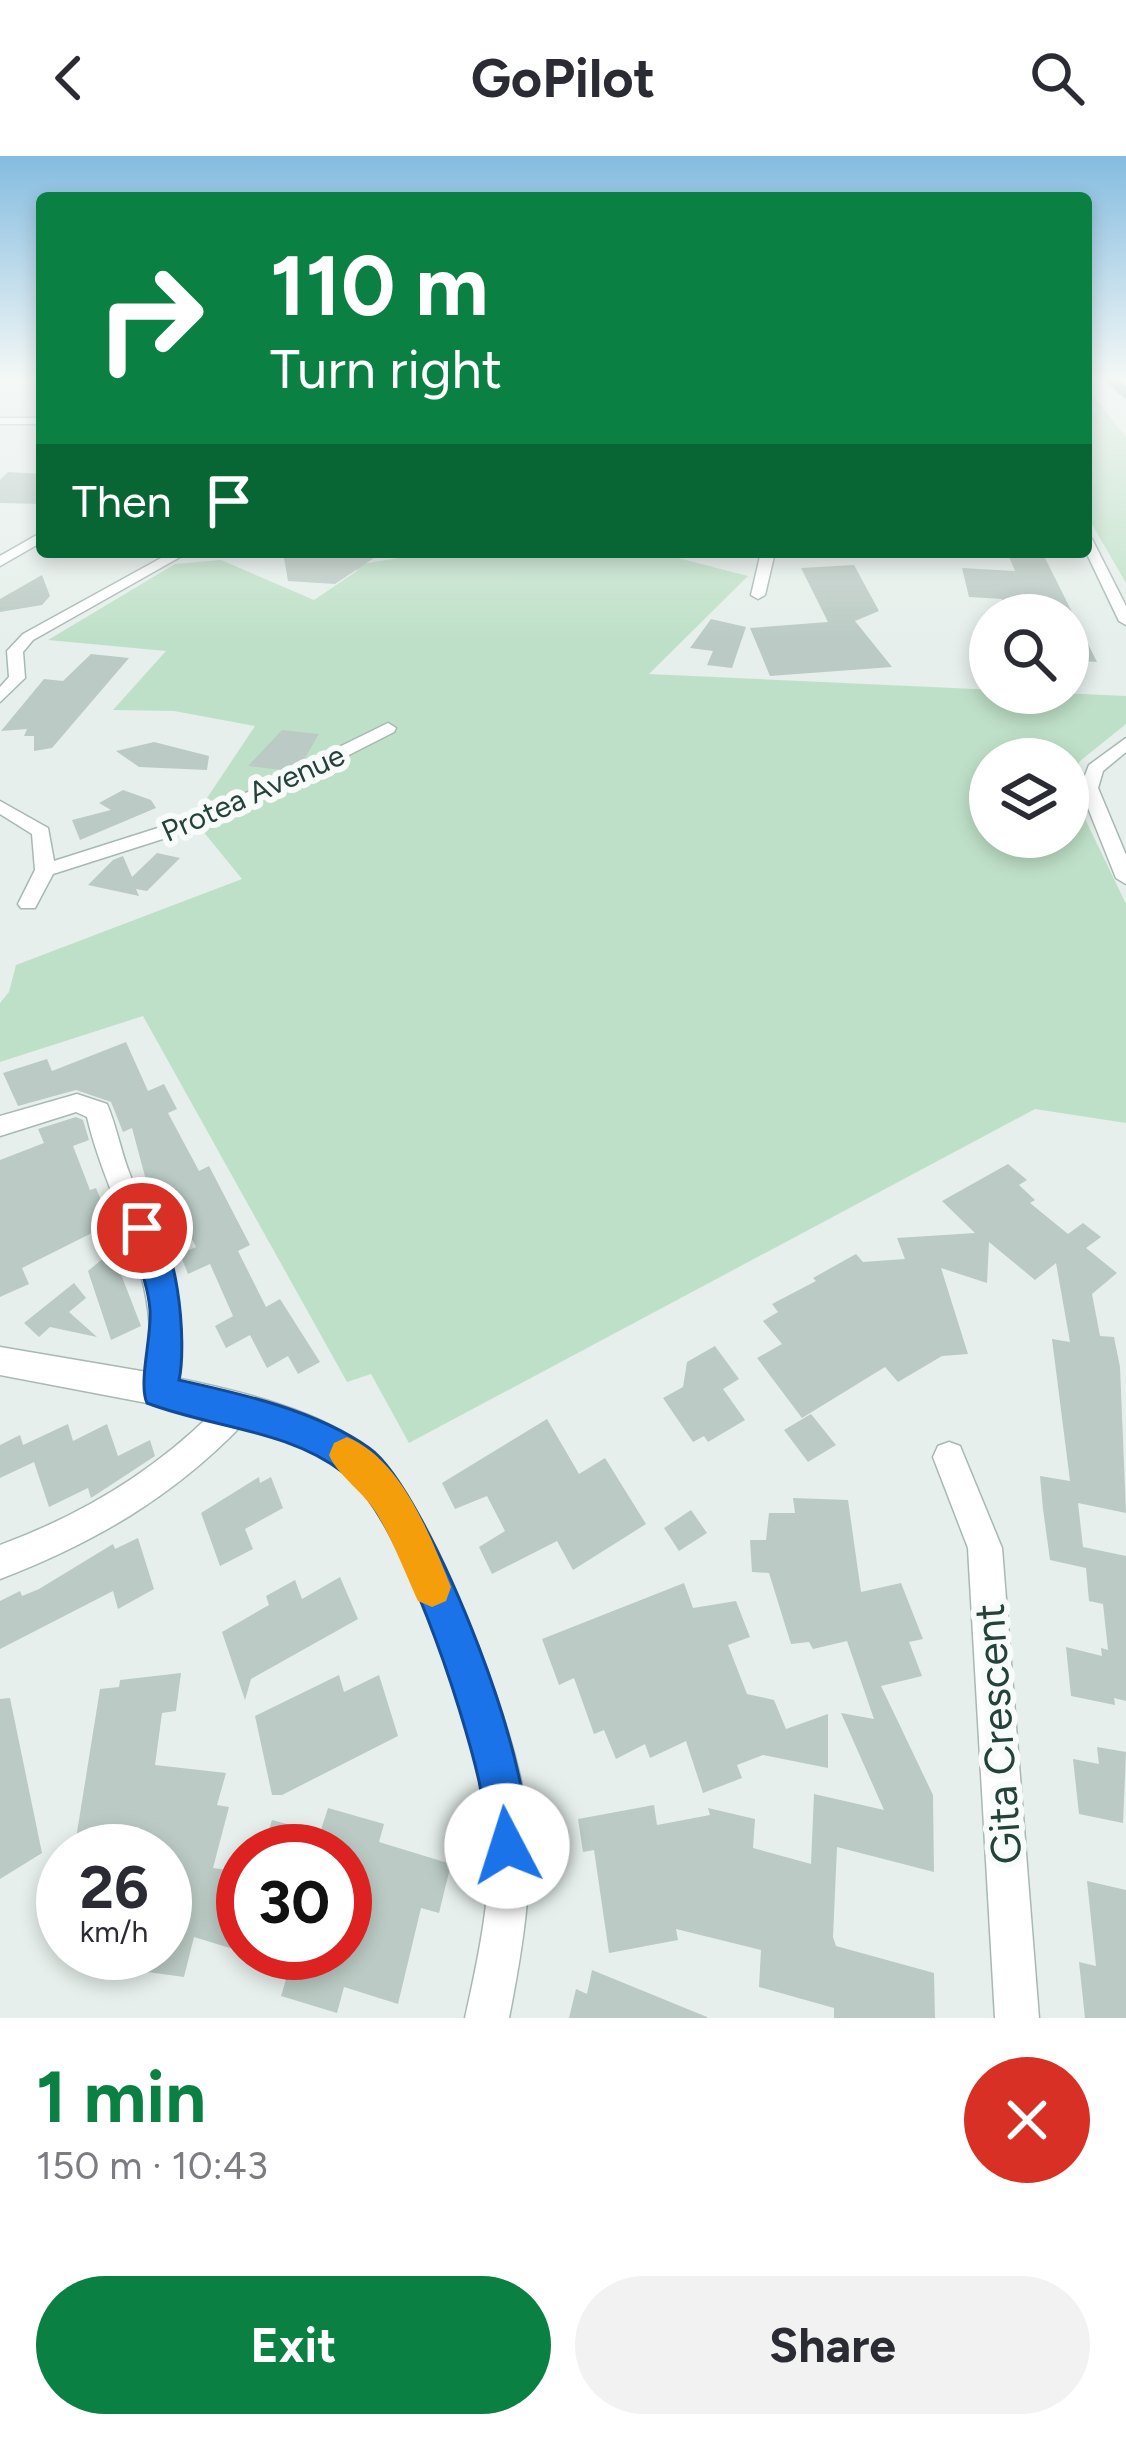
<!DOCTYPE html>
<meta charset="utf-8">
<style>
body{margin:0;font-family:Figtree,sans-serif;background:#f2f2f3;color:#2b2b33;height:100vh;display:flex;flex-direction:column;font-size:45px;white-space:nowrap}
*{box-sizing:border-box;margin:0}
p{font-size:39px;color:#7c7c81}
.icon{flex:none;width:66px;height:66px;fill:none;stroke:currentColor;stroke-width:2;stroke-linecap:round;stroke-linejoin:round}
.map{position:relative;height:1862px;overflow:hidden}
.panel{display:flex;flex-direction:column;background:#fff;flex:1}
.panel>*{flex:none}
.top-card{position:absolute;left:36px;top:36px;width:1056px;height:366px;border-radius:12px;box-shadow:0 6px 18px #0003;background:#0b8043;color:#fff;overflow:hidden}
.fabs{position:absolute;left:969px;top:438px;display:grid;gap:24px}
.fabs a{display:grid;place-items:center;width:120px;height:120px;border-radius:50%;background:#fff;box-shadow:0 6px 18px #0003;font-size:60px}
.speed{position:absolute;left:36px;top:1668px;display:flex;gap:24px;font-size:60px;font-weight:700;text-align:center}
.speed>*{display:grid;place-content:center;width:156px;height:156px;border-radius:50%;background:#fff;box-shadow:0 6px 18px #0003;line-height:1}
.speed small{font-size:30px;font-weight:400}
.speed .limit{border:18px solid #d22;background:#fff;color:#111}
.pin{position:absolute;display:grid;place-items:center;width:102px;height:102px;color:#fff;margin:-51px;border:6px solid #fff;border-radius:50%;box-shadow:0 3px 12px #0007}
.me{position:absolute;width:132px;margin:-66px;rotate:355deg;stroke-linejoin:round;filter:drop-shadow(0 0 9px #0008)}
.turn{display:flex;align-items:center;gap:42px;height:252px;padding:0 36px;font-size:54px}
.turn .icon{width:156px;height:156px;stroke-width:2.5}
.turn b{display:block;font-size:84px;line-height:102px}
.then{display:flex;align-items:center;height:114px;padding:0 36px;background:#0003;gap:24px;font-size:45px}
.round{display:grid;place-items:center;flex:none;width:126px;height:126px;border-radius:63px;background:#f2f2f3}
.headline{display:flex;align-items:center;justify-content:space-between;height:204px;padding:0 36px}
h1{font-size:72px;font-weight:700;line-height:90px;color:#0b8043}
.button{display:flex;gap:24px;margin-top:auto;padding:24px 36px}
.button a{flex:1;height:138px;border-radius:72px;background:#0b8043;color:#fff;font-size:48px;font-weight:700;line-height:138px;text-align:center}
.button a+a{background:#f2f2f3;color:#2b2b33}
header{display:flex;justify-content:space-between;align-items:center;height:156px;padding:0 36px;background:#fff;font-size:54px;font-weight:700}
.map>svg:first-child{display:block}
.green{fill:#bfe0c8;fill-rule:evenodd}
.building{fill:#bbcac4}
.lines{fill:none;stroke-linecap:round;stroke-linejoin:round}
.minor-casing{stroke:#a8b8b2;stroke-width:3}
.trunk-casing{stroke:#c2cac8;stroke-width:3}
.minor{fill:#fff;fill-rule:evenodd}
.trunk{fill:#4c8a7c;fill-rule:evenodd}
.route{fill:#1a73e8;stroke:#114b97;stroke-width:3}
.slow{fill:#f59e0b}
.labels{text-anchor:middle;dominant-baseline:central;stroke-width:12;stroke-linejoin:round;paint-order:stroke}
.far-street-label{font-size:30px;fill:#24423a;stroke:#f7fbf9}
.near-street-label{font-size:42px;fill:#24423a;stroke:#f7fbf9}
</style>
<header><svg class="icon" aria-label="back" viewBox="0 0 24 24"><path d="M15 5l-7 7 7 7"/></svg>GoPilot<svg class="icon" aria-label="search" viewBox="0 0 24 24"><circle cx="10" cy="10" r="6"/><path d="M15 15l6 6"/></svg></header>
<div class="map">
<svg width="1126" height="1862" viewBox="0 0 1126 1862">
<rect width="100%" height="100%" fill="#e6efeb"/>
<!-- green -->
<path class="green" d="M1086 231 1126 281V427L1086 358Z
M437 396 678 402 748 420 649 518 1126 540V568L1080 605 1072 620 1076 644 1126 748V967L1035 953 409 1287 371 1218 347 1226 143 860 0 906V847L9 836 16 809 242 723 193 663 255 570 174 555 113 554 166 495 48 484 175 408 221 404 314 444 357 415 355 409ZM990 603H1068V681H990Z"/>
<!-- building -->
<path class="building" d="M8 316 42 318V348L0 347V324Z
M294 396H383L335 428 288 425 284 402Z
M1007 396H1042L1097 506 1068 504V459H1028L1006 455 1002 443 969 441 962 412 1015 415Z
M854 409 879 455 855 465 892 511 770 520 750 472 828 466 801 412Z
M42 419 50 440 42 449 0 456V443Z
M711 463 746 471 732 512 707 509 713 495 690 492Z
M91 498 129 502 52 592 34 595V580H24L27 573 1 575 44 523 63 525Z
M282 574 319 578 305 602 282 614 248 610Z
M154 586 209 600 207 614 139 611 116 595Z
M123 634 151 644 156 652 80 684 72 664 111 654 99 647Z
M157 697 180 702 147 735 136 733 139 740 88 729 113 704 123 700 132 721Z
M126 886 148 935 164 928 177 953 168 957 199 1015 209 1010 223 1037 250 1089 238 1095 266 1151 280 1143 320 1206 298 1218 288 1200 267 1212 250 1179 226 1192 215 1170 233 1160 210 1108 188 1118 180 1098 196 1091 172 1044 163 1042 154 1026 147 1028 132 972 123 976 111 946 76 934 18 950 3 917 47 903 52 915Z
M76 961 83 964 89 984 73 990 90 1034 96 1032 108 1061 99 1065 102 1072 22 1112 29 1128 0 1141V1004L44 987 38 973Z
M1008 1008 1027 1024 1019 1029 1035 1044 1030 1047 1068 1078 1083 1067 1101 1081 1086 1092 1117 1117 1092 1138 1100 1180 1114 1181 1120 1211 1126 1357 1078 1347 1083 1391 1126 1400V1545L1114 1542 1115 1549 1071 1540 1066 1491 1102 1500 1101 1492 1108 1494 1103 1448 1089 1445 1086 1412 1050 1404 1043 1353 1040 1320 1070 1325 1052 1183 1070 1186 1056 1107 1035 1124 989 1086 987 1127 941 1112 968 1198 942 1200 898 1226 885 1211 802 1262 757 1202 782 1188 763 1165 778 1156 772 1148 816 1125 813 1122 856 1098 863 1106 905 1103 897 1082 975 1077 942 1045Z
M112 1095 141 1170 111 1184 88 1115Z
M74 1127 86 1142 69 1156 97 1181 50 1171 39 1181 24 1167Z
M715 1190 739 1223 723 1233 745 1264 708 1286 704 1280 693 1286 663 1242 683 1231 687 1206Z
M811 1258 836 1289 808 1306 784 1274Z
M547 1263 579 1318 605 1302 646 1368 573 1414 557 1385 492 1418 479 1391 505 1375 487 1340 455 1353 442 1327Z
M68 1268 73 1285 107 1268 118 1300 150 1284 155 1300 91 1342 88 1332 49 1351 34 1306 0 1322V1289L20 1279 23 1289Z
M259 1321 260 1327 271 1321 283 1352 245 1373 253 1393 220 1410 201 1357Z
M793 1342 848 1344 861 1436 901 1427 923 1483 909 1486 922 1520 881 1530 933 1639 934 1716 837 1691 833 1781 836 1790 934 1817 935 1862H834V1852L759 1831 761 1794 676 1773 678 1784 609 1797 594 1694 583 1696 578 1663 654 1649 657 1669 710 1659 708 1652 755 1663 753 1692 811 1708 814 1638 884 1654 841 1557 874 1563 847 1485 813 1493 809 1486 791 1488 769 1417 752 1416 750 1384H766L769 1357H795Z
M691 1354 707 1377 679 1395 664 1372Z
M138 1382 154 1433 118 1453 113 1435 0 1493V1445L20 1435 22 1440 39 1433 113 1388 115 1393Z
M340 1421 358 1463 251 1523 245 1544 222 1476 269 1449 266 1440 295 1424 302 1443Z
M684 1427 693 1452 736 1445 750 1481 728 1489 747 1538 774 1544 786 1573 828 1558V1612L763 1599 737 1609 742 1622 703 1637 686 1585 650 1602 645 1588 616 1603 604 1574 594 1578 574 1522 559 1529 542 1483Z
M181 1517 176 1555 162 1557 155 1609 226 1617 217 1649 229 1651 213 1712 243 1716V1796L194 1781 184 1821 104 1810 105 1797H165V1695H74L100 1533 119 1531 120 1524Z
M339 1519 344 1536 379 1519 398 1580 282 1639H272L255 1560Z
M10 1542 42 1697 0 1723V1543Z
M1097 1591 1126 1596 1123 1667 1079 1658 1073 1603 1099 1608Z
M328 1652 384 1668 379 1686 451 1708 439 1757 421 1752 398 1848 344 1831 337 1857 281 1840 294 1797H345V1695H262L272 1664 320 1677Z
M1087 1725 1126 1734V1862H1085L1079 1806 1096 1810Z
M592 1814 707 1861V1862H569L576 1833 587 1838Z"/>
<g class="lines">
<!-- minor casing -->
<g class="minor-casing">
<path id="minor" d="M0 262H42V268H0Z
M42 376V386L0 410V400Z
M1086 379 1092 383 1126 450V469L1119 465 1086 396Z
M172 396H189L33 484 23 496 25 522 0 546V531L9 521 7 495 23 478Z
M761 396H775L765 439 758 443 751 439Z
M388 567 396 572 394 576 219 665 53 718 35 752H21L18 748 35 714 32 678 0 658V645L48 672 54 705 205 657Z
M1126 582V596L1103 615 1098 632 1126 699V728L1116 722 1080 632 1089 609Z
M77 938 107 948C117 971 121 997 131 1021 159 1093 189 1142 176 1222 235 1234 326 1255 371 1296 432 1351 516 1571 526 1653 535 1722 522 1795 509 1862H465C480 1795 495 1723 488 1654 479 1568 411 1379 350 1319 322 1292 279 1280 243 1268 173 1341 94 1387 0 1423V1389C79 1360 150 1318 210 1259L0 1219V1191L147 1216C164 1124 107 1048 87 961L76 956 0 980V960Z
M949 1286 960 1290 1002 1392 1039 1862H995L968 1392 933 1301 938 1290Z"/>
</g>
<!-- trunk casing -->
<g class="trunk-casing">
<path id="trunk" d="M1103 223H1119L1126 231V243Z"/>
</g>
<!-- minor -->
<use href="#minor" class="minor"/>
<!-- trunk -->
<use href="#trunk" class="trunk"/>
</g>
<!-- sky -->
<linearGradient id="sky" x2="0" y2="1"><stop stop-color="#84bce0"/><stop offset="0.46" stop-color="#f4f8f6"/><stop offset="1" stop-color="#f4f8f6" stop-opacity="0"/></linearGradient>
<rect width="1126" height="484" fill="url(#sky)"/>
<!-- route -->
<path class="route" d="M142 1059C179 1072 187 1190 179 1224 242 1238 315 1254 369 1292 428 1333 550 1640 523 1706L507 1712 491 1706C481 1680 485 1652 479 1625 463 1554 401 1360 344 1317 287 1273 212 1272 147 1247 138 1227 152 1180 150 1154 148 1127 135 1098 127 1072Z"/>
<!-- slow -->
<path class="slow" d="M347 1281C402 1304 430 1379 451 1431L446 1445 432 1451 418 1445C405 1416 393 1385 377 1358 364 1336 338 1320 329 1299L334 1287Z"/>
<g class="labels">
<!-- far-street labels -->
<g class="far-street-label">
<text transform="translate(253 637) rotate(-24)">Protea Avenue</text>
</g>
<!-- near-street labels -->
<g class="near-street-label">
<text transform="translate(998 1578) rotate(-94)">Gita Crescent</text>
</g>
</g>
</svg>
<div class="fabs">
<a><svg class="icon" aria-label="search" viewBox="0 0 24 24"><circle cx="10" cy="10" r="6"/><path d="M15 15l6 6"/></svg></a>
<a><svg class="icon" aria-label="layers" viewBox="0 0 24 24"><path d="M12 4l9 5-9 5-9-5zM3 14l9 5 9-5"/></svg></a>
</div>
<div class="speed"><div>26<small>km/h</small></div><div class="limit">30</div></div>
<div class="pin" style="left:142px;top:1072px;background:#d93025"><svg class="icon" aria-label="arrive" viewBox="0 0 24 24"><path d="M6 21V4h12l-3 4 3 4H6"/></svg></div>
<svg class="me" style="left:507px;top:1690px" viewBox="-20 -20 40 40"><circle r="19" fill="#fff"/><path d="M0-13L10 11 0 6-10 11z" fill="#1a73e8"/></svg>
<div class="top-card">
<div class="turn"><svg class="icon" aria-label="right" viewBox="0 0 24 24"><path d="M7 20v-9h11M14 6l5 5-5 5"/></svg><div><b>110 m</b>Turn right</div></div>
<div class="then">Then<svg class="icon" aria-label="arrive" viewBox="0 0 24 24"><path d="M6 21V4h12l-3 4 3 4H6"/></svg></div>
</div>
</div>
<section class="panel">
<div class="headline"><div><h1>1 min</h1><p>150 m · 10:43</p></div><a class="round" style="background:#d93025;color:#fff"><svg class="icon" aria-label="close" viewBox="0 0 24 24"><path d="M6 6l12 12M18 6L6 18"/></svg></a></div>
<div class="button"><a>Exit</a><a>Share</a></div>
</section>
